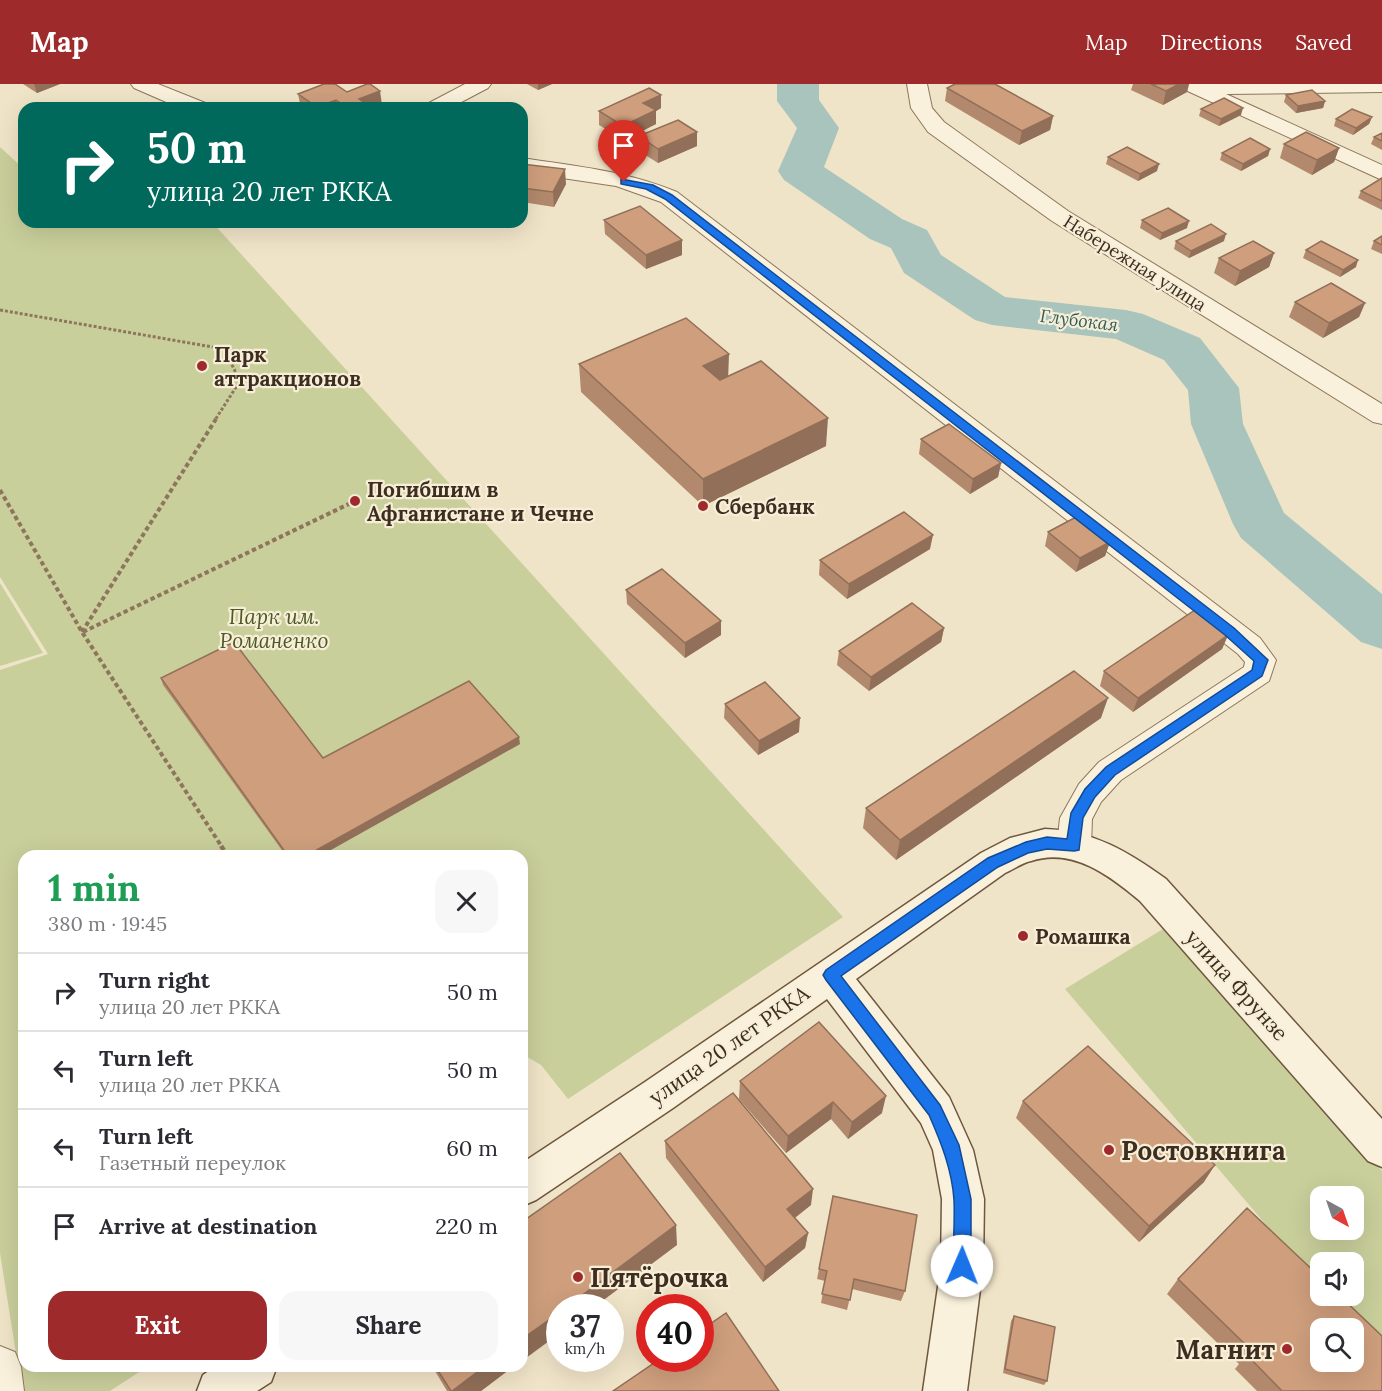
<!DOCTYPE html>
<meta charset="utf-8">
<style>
body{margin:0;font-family:Lora,serif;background:#f7f7f7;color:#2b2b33;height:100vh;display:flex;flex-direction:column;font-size:22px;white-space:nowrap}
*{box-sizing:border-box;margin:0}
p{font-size:20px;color:#7c7c81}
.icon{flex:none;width:33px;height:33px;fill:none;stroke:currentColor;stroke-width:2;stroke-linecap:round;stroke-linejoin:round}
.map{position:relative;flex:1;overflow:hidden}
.sheet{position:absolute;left:18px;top:766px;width:510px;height:522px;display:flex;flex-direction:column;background:#fff;border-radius:18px;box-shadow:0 6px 24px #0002}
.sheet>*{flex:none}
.top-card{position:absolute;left:18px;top:18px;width:510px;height:126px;border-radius:18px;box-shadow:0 6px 24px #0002;background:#00695c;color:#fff;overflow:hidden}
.needle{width:39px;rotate:140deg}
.buttons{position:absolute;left:1310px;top:1102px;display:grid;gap:12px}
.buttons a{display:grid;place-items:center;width:54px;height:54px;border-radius:12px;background:#fff;box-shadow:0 6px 24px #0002;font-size:30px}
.speed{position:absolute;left:546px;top:1210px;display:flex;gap:12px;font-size:30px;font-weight:700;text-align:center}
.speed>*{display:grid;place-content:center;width:78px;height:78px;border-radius:50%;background:#fff;box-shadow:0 6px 24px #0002;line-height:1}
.speed small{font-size:15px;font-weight:400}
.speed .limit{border:9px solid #d22;background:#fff;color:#111}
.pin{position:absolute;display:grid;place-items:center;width:51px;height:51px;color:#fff;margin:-62px -26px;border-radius:50% 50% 50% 0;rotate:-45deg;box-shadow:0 0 6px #0007}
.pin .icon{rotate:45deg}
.me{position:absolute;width:66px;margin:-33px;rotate:1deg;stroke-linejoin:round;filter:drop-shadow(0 0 4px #0008)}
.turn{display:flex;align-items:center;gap:21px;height:126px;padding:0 30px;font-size:27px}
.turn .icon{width:78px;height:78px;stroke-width:2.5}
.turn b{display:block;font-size:42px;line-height:51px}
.round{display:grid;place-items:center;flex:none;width:63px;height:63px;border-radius:18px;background:#f7f7f7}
.summary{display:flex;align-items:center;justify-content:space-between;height:102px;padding:0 30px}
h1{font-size:36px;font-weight:700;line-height:45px;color:#1e9e55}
.action{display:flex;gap:12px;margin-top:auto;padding:12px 30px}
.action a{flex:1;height:69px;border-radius:18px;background:#9e2a2b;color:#fff;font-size:24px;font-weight:700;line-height:69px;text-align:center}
.action a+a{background:#f7f7f7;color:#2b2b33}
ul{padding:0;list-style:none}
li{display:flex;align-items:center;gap:18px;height:78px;padding:0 30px;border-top:2px solid #e1e1e2}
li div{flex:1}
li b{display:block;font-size:22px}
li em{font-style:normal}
header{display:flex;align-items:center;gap:36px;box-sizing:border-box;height:84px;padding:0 30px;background:#9e2a2b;color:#fff}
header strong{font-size:28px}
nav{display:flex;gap:33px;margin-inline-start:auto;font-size:21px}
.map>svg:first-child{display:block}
.green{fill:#c9cf9b;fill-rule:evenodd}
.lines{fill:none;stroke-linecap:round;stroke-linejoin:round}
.river{fill:#a9c4bc;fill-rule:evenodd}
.street-casing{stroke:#8d765c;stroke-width:2}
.secondary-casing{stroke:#6f573f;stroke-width:3}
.path-far2{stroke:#8d765c;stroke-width:3;stroke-dasharray:3 2;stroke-linecap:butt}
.path-far1{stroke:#8d765c;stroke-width:4;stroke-dasharray:4.5 3;stroke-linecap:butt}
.path{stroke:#8d765c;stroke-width:4.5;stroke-dasharray:5 4;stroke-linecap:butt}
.street{fill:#faf1dc;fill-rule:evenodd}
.secondary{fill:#faf1dc;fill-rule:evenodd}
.wall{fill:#b2896c}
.shaded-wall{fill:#916f58}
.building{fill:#cf9f7d;stroke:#916f58;stroke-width:1.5;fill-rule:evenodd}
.route{fill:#1a73e8;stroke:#114b97;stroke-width:1.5}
.poi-dot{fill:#9e2a2b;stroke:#f7eed8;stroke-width:2}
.labels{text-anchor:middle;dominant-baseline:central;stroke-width:4.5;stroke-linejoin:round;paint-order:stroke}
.far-street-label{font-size:18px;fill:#3d2e20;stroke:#f7eed8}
.far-water-label{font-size:18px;font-style:italic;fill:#2f5d5a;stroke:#f7eed8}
.poi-label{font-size:21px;font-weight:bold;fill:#3d2e20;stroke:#f7eed8;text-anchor:start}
.park-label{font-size:21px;font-style:italic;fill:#4d5a26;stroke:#f7eed8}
.street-label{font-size:21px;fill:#3d2e20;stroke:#f7eed8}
.near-poi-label{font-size:26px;font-weight:bold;fill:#3d2e20;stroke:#f7eed8;text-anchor:start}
</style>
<header>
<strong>Map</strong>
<nav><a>Map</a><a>Directions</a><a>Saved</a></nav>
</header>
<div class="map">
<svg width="1382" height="1307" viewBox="0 0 1382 1307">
<rect width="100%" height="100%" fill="#f0e4c8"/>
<!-- green -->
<path class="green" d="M0 63 24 85V138H212L843 833 568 1015 541 981 522 970V772H24V1282L147 1283 110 1307H22L0 1169V586L48 570 0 493Z
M0 499 43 569 0 582Z
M1163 845 1382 1087V1277L1327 1212H1353V1179H1320V1204L1065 905ZM1320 1113H1353V1146H1320Z"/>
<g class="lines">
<!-- river -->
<path class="river" d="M777 0H819V16L839 44 824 83 902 135 927 146 941 171 1005 213 1126 226 1143 230 1200 254 1239 304 1243 340 1284 429 1382 510V565L1361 558 1241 454 1233 440 1191 340 1188 306 1164 276 1116 255 992 241 975 236 904 189 891 164 870 155 784 96 778 87 797 44 777 17Z"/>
<!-- street casing -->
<g class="street-casing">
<path id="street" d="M131 0H158L208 20 211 24H180L134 4Z
M465 0H491L488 4 450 24H424L427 20Z
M907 0H927L932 24 944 38 1068 127 1382 320V340L1373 338 1052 137 928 48 911 24Z
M1178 0H1382V8L1226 10 1382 81V96L1181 4Z
M522 74C575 82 627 87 677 108L1260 554 1276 576 1269 597 1121 696 1101 718 1092 735 1091 761 1086 771 1074 775 1062 771 1057 761 1060 734 1079 700 1099 678 1244 583 1245 578 1238 570 661 118 616 102 522 88Z
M0 1262 15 1268 21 1283 24 1307H0Z"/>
</g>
<!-- secondary casing -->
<g class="secondary-casing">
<path id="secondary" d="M1045 745C1092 746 1129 768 1166 795L1382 1035V1083L1368 1077 1140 817C1110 792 1073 763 1031 777 1022 779 1014 785 1005 789L856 895 949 1013 973 1066 984 1115 983 1182 967 1307H923L941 1182 942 1115 933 1066 921 1039 827 915 673 1024 536 1116 522 1122V1079L645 998 981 769 1010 754Z
M216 1282H277L271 1298 257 1307H197L203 1291Z"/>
</g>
<!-- path-far2 -->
<path class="path-far2" d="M0 226 224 265 240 297 215 336"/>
<!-- path-far1 -->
<path class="path-far1" d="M0 406 82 548 222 763
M82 548 216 335
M83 548 355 417"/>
<!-- path -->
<path class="path" d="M221 762 228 772"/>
<!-- street -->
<use href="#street" class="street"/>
<!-- secondary -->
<use href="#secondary" class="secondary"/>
</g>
<!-- wall -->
<path class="wall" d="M23 0H60L37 9Z
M527 0H552L538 6Z
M1133 0H1189L1187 8 1163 21 1131 6Z
M947 4 1053 32 1050 46 1019 61 945 17Z
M347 8 382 21 373 24H301L298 10Z
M1286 11 1325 17 1323 24 1296 29 1284 18Z
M661 24 656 27V40L624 56 599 41V27Z
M1201 25 1241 31 1219 42 1199 32Z
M1372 33 1369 40 1353 51 1334 42 1336 35Z
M1382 49V66L1371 60 1374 53Z
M639 52 697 62 658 79 639 67Z
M1284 60 1339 64 1334 78 1312 91 1280 74Z
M1270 65 1268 72 1241 87 1220 76 1222 69Z
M1108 73 1157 87 1138 97 1106 80Z
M522 80 566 100 554 123 522 118Z
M1382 94V126L1358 114 1361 107Z
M604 136 682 156V171L646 185 605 150Z
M1142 136 1187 144 1160 156 1140 144Z
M1382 152V170L1371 165 1374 157Z
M1176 157H1224L1189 174 1174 165Z
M1306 166 1356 183 1340 193 1303 174Z
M1274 169 1269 183 1235 202 1214 189 1219 174Z
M1295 218 1365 219 1359 233 1323 254 1289 233Z
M579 280 728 292 826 362 703 422 581 308Z
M921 355 1001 379 998 393 970 410 919 370Z
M1048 448 1110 458 1105 472 1076 488 1045 462Z
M930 465 847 515 819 491 820 476Z
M626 506 721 551 685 574 627 520Z
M944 544 941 558 869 607 837 581 839 567Z
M1228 551 1222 565 1133 628 1100 602 1104 587Z
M161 594 323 674 520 660 320 772H286L163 601Z
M725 620 799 648 758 671 724 634Z
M1101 634 896 776 863 744 866 724Z
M740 997 882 1029 848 1055 831 1035 786 1069 739 1015Z
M1023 1017 1204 1098 1139 1158 1016 1034Z
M665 1057 811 1121 795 1134 808 1149 805 1164 763 1198 666 1074Z
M819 1185 905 1207 901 1217 852 1205 847 1226 821 1219 825 1197 817 1195Z
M1178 1195 1382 1307H1257L1235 1285 1239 1280 1167 1210Z
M1014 1232 1047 1297 1044 1301 1003 1289 1011 1237Z
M432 1282H514L481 1307H447Z"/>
<!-- shaded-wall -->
<path class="shaded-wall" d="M34 0H60L37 9Z
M538 0H552L538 6Z
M1179 0H1189L1187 8 1163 21 1166 7Z
M380 7 382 21 373 24H361L359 15Z
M661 11V24L656 27V40L624 56 623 42 643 19Z
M336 16 337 24H317V23Z
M1325 17 1323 24 1296 29 1298 22Z
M1243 24 1241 31 1219 42 1221 35Z
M1053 32 1050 46 1019 61 1022 47Z
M1372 33 1369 40 1353 51 1356 44Z
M697 48V62L658 79V65Z
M1339 64 1334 78 1312 91 1317 76Z
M1270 65 1268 72 1241 87 1243 80Z
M1159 80 1157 87 1138 97 1140 90Z
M565 85 566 100 554 123 553 108Z
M1189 137 1187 144 1160 156 1162 149Z
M1226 150 1224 157 1189 174 1191 167Z
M682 156V171L646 185V171Z
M1274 169 1269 183 1235 202 1240 187Z
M1358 176 1356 183 1340 193 1343 186Z
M1365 219 1359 233 1323 254 1329 239Z
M729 270 728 297 703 309V282Z
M828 334 826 362 703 422V395Z
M1001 379 998 393 970 410 973 395Z
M933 451 930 465 847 515 849 500Z
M1110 458 1105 472 1076 488 1080 474Z
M721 537V551L685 574V559Z
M944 544 941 558 869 607 871 593Z
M1228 551 1222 565 1133 628 1138 614Z
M1108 614 1101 634 896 776 900 756Z
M800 634 799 648 758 671 759 657Z
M519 653 520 660 320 772H306Z
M886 1012 882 1029 848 1055 852 1038Z
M833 1018 831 1035 786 1069 788 1052Z
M1215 1081 1204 1098 1139 1158 1149 1142Z
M813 1105 811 1121 785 1141 787 1125Z
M676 1141 677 1161 593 1224H565Z
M808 1149 805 1164 763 1198 765 1183Z
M560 1228V1249L522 1277V1255Z
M485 1282H514L481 1307H452Z"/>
<!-- building -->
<path class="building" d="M324 0H335L347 8 367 0H370L380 7 359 15 372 24H347L336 16 317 23 298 10Z
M955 0H995L1053 32 1022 47 947 4Z
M1151 0H1179L1166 7Z
M649 4 661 11 643 19 656 26 623 42 599 27Z
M1312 6 1325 17 1298 22 1286 11Z
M1224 14 1243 24 1221 35 1201 25Z
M62 20 68 24H51Z
M1352 25 1372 33 1356 44 1336 35Z
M678 36 697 48 658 65 639 52Z
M1306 48 1339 64 1317 76 1284 60Z
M1382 49V57L1374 53Z
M1250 54 1270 65 1243 80 1222 69Z
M1127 63 1159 80 1140 90 1108 73Z
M522 80 565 85 553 108 522 104Z
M1382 94V117L1361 107Z
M640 122 682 156 646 171 604 136Z
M1168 124 1189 137 1162 149 1142 136Z
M1211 140 1226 150 1191 167 1176 157Z
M1382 152V161L1374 157Z
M1253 157 1274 169 1240 187 1219 174Z
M1321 157 1358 176 1343 186 1306 166Z
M1331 199 1365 219 1329 239 1295 218Z
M686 234 729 270 703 282 720 296 761 277 828 334 703 395 579 280Z
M949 340 1001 379 973 395 921 355Z
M904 428 933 451 849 500 820 476Z
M1078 432 1110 458 1080 474 1048 448Z
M662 485 721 537 685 559 626 506Z
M912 519 944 544 871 593 839 567Z
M1195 526 1228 551 1138 614 1104 587Z
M234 558 323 674 469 597 519 653 306 772H288L161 594Z
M1074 587 1108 614 900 756 866 724Z
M765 598 800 634 759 657 725 620Z
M819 938 886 1012 852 1038 833 1018 788 1052 740 997Z
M1088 962 1215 1081 1149 1142 1023 1017Z
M733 1009 813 1105 787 1125 808 1149 765 1183 665 1057Z
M620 1069 676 1141 565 1224H560V1228L522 1255V1138Z
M833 1112 917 1131 905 1207 854 1195 850 1216 822 1210 827 1187 819 1185Z
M1247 1124 1320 1193V1212H1340L1382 1252V1307H1282L1247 1271 1252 1267 1178 1195ZM1320 1245H1353V1278H1320Z
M726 1229 779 1307H613L660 1275H700V1247Z
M1014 1232 1055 1243 1047 1297 1005 1285Z
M435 1282H485L452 1307H451Z"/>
<!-- route -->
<path class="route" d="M621 95 653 101 672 111 1234 544 1268 576 1262 592 1115 691 1095 713 1083 734 1079 766 1074 767 1047 765 1028 769 998 783 841 892 940 1021 959 1061 971 1115V1182L968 1188 962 1191 956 1188 953 1182C953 1160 955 1138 954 1116 952 1086 941 1058 929 1031L826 896 823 891 826 886 988 774 1026 758 1047 753 1067 755 1071 729 1085 705 1106 683 1252 586 1254 577 1225 551 665 115 646 105 621 100Z"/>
<!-- markers -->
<g class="poi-dot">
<circle cx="202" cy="282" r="6"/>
<circle cx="355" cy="417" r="6"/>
<circle cx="703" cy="422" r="6"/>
<circle cx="1023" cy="852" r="6"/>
<circle cx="1109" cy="1066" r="6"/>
<circle cx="578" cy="1193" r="6"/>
<circle cx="1287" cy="1265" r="6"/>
</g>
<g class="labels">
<!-- far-street labels -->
<g class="far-street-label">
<text transform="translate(1135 179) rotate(32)">Набережная улица</text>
</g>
<!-- far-water labels -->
<g class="far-water-label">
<text transform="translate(1079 236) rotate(7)">Глубокая</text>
</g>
<!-- poi labels -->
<g class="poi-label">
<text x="214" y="270">Парк<tspan x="214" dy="24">аттракционов</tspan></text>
<text x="367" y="405">Погибшим в<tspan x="367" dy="24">Афганистане и Чечне</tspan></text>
<text x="715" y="422">Сбербанк</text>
<text x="1035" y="852">Ромашка</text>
</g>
<!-- park labels -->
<g class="park-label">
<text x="274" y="532">Парк им.<tspan x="274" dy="24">Романенко</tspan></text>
</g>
<!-- street labels -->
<g class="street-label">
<text transform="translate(1237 901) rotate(48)">улица Фрунзе</text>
<text transform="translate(729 961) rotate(-35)">улица 20 лет РККА</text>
</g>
<!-- near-poi labels -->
<g class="near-poi-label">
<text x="1121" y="1066">Ростовкнига</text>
<text x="590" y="1193">Пятёрочка</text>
<text x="1275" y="1265" text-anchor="end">Магнит</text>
</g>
</g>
</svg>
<div class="buttons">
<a><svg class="needle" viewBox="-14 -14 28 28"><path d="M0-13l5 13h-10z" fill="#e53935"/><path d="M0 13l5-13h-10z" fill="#7c7c81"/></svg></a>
<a><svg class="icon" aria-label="sound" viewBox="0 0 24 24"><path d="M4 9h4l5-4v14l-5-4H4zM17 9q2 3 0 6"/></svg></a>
<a><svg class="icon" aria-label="search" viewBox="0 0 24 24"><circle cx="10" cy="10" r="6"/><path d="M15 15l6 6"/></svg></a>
</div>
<div class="speed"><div>37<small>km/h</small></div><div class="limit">40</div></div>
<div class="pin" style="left:624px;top:98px;background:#d93025"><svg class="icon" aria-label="arrive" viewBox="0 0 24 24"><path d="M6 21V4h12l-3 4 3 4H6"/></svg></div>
<svg class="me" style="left:962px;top:1182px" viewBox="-20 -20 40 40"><circle r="19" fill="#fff"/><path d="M0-13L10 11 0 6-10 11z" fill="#1a73e8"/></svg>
<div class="top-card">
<div class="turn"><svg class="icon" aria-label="right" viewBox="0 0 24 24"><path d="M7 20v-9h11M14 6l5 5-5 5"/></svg><div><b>50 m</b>улица 20 лет РККА</div></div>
</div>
<section class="sheet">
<div class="summary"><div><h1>1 min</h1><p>380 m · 19:45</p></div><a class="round"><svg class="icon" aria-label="close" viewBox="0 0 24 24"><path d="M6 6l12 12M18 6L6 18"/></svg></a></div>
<ul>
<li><svg class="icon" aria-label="right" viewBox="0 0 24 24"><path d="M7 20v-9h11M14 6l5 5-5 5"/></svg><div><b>Turn right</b><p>улица 20 лет РККА</p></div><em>50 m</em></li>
<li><svg class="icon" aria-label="left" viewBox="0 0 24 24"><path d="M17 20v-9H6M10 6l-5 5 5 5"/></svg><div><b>Turn left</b><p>улица 20 лет РККА</p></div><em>50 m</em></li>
<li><svg class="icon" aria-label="left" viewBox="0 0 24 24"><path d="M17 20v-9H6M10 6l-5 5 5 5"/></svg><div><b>Turn left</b><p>Газетный переулок</p></div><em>60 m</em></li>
<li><svg class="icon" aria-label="arrive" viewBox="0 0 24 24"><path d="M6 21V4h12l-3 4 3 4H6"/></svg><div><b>Arrive at destination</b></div><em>220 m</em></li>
</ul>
<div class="action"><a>Exit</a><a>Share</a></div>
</section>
</div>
